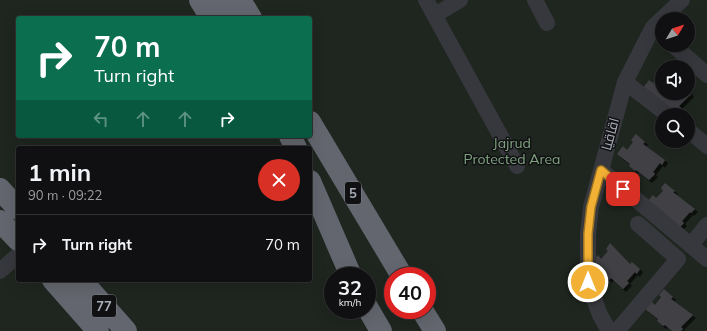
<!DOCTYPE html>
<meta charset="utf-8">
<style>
body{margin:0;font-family:Mulish,Cairo,sans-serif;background:#1e1e20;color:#f1f3f6;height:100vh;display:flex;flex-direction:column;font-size:15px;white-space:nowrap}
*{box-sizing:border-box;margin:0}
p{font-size:13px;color:#9c9d9f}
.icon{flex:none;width:22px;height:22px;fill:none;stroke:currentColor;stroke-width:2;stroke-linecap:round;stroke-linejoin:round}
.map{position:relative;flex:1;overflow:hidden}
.details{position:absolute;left:16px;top:146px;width:296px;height:136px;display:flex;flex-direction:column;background:#101012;border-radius:4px;box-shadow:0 4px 16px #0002,0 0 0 1px #303032}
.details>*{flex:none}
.banner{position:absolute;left:16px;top:16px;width:296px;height:122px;border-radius:4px;box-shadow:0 4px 16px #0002,0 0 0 1px #303032;background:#0b6e4f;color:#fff;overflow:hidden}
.needle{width:26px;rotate:51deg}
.buttons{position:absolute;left:655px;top:12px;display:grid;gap:8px}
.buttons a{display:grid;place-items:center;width:40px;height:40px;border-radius:50%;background:#101012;box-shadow:0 4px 16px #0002,0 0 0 1px #303032;font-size:20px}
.speed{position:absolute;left:324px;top:267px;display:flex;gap:8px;font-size:20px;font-weight:700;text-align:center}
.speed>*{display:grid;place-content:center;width:52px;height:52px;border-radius:50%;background:#101012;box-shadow:0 4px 16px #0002,0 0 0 1px #303032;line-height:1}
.speed small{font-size:10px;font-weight:400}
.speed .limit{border:6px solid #d22;background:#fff;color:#111}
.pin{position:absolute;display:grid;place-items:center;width:34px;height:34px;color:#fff;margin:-17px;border-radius:8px;box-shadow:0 2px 6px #0006}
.me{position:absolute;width:44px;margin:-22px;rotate:0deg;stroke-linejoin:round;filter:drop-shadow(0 0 3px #0008)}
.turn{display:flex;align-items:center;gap:14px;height:84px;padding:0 12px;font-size:18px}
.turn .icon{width:52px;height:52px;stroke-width:2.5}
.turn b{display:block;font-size:28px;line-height:34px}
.lanes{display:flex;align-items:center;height:38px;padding:0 12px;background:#0003;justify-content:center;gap:20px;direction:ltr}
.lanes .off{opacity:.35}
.round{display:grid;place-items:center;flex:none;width:42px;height:42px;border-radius:21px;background:#1e1e20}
.summary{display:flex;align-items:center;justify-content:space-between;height:68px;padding:0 12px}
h1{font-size:24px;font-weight:700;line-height:30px}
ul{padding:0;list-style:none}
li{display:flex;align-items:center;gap:12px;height:60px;padding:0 12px;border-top:1px solid #303032}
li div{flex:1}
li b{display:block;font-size:15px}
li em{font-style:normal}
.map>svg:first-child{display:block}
.green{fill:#1e261f;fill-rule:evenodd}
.building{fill:#404145;filter:url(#shadow)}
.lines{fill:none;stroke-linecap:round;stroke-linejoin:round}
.minor{stroke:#37383d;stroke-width:16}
.highway{stroke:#63666e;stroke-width:22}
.route-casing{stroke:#9d7322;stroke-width:10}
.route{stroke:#f2b134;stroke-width:7}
.labels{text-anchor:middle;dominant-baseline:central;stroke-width:3;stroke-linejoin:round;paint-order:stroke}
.shield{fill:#111113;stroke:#7b7e86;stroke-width:1}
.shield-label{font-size:13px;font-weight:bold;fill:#a8adb8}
.street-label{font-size:14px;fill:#a8adb8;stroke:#111113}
.park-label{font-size:14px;fill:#7fa381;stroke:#111113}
</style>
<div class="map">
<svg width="707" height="331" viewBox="0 0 707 331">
<defs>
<filter id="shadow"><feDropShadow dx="3" dy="3" stdDeviation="0" flood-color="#0009"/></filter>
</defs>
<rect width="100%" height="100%" fill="#161618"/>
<!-- green -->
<path class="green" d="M0 0H707V331H0ZM18 18H310V136H18ZM662 19H688V45H662ZM662 67H688V93H662ZM662 115H688V141H662ZM18 148H310V280H18ZM333 276H367V310H333ZM393 276H427V310H393Z"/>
<!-- building -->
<path class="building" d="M662 68V93H688V90L691 94 679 106 681 108 675 113 643 88 649 80 653 83 660 75 657 73Z
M636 134 645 142 643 144 665 160 662 165 660 163 653 172 655 174 649 180 636 170 635 171 629 166 630 164 617 154 623 146 627 150 633 142 631 140Z
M665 183 675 191 673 192 695 209 691 213 690 212 682 221 684 223 678 229 646 203 653 195 656 198 663 191 661 188Z
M610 243 630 264 632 262 640 269 637 274 635 272 627 281 629 283 623 289 611 278 609 280 604 275 605 273 591 263 598 255 601 259 608 251 606 249Z
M664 289 673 297 671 299 693 315 681 327 683 329 681 331H672L665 325 663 326 657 321 658 319 645 309 651 301 655 305 661 297 659 295Z"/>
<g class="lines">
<!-- minor -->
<path class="minor" d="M426 0 517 166
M535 0 547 23
M435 15 460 0
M673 45 707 75
M625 82 668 115
M688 130 707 146
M601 170 707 259
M691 245 707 225
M0 271 18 255
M609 331 600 315 588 282V234L591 207 625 82 653 27 682 0
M617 331 678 259 638 224"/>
<!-- highway -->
<path class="highway" d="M200 0 211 18
M218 0 228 18
M240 0 251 18
M310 122 402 276
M290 136 296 148
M310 181 351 276
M0 189 18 209
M0 221 18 240
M53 280 98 331
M81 280 126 331
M367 307 381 331
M422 310 435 331"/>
</g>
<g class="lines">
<!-- route casing -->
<g class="route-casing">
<path id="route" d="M588 282V234L591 207 601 170 623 189"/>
</g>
<!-- route -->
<use href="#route" class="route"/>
</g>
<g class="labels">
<!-- shield labels -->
<g class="shield">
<rect x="345" y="182" width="16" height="22" rx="3"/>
<rect x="92" y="295" width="24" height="22" rx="3"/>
</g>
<g class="shield-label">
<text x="353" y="193">5</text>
<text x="104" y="306">77</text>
</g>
<!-- street labels -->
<g class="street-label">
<text transform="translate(610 134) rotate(-75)">اقاقیا</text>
</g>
<!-- park labels -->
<g class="park-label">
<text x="512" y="143">Jajrud<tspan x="512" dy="16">Protected Area</tspan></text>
</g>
</g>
</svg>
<div class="buttons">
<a><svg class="needle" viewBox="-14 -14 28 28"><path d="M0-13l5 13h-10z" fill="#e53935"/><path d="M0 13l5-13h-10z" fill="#9c9d9f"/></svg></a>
<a><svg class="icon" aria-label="sound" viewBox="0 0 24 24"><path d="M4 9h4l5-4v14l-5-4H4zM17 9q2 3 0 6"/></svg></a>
<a><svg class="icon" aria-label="search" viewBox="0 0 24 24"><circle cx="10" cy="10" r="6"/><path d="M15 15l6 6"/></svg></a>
</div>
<div class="speed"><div>32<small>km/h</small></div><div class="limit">40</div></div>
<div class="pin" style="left:623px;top:189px;background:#d93025"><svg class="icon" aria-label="arrive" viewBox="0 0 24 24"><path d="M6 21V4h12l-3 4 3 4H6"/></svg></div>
<svg class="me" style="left:588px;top:282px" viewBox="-20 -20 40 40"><circle r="17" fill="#f2b134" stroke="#fff" stroke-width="3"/><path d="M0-11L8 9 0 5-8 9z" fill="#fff"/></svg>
<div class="banner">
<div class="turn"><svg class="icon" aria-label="right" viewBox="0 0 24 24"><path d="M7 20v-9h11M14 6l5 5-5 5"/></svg><div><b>70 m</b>Turn right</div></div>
<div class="lanes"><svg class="icon off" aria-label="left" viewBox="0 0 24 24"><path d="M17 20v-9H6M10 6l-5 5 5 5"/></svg><svg class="icon off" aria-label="ahead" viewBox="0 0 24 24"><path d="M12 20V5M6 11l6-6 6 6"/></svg><svg class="icon off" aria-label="ahead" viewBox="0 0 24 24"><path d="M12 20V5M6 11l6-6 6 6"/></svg><svg class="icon" aria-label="right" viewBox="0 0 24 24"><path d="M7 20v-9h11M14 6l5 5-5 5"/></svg></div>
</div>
<section class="details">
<div class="summary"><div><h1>1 min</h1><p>90 m · 09:22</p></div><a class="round" style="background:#d93025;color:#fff"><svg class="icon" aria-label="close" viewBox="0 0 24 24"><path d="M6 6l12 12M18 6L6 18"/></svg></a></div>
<ul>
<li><svg class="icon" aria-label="right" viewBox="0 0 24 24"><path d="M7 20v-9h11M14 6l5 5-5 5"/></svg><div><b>Turn right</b></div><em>70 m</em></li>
</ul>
</section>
</div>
